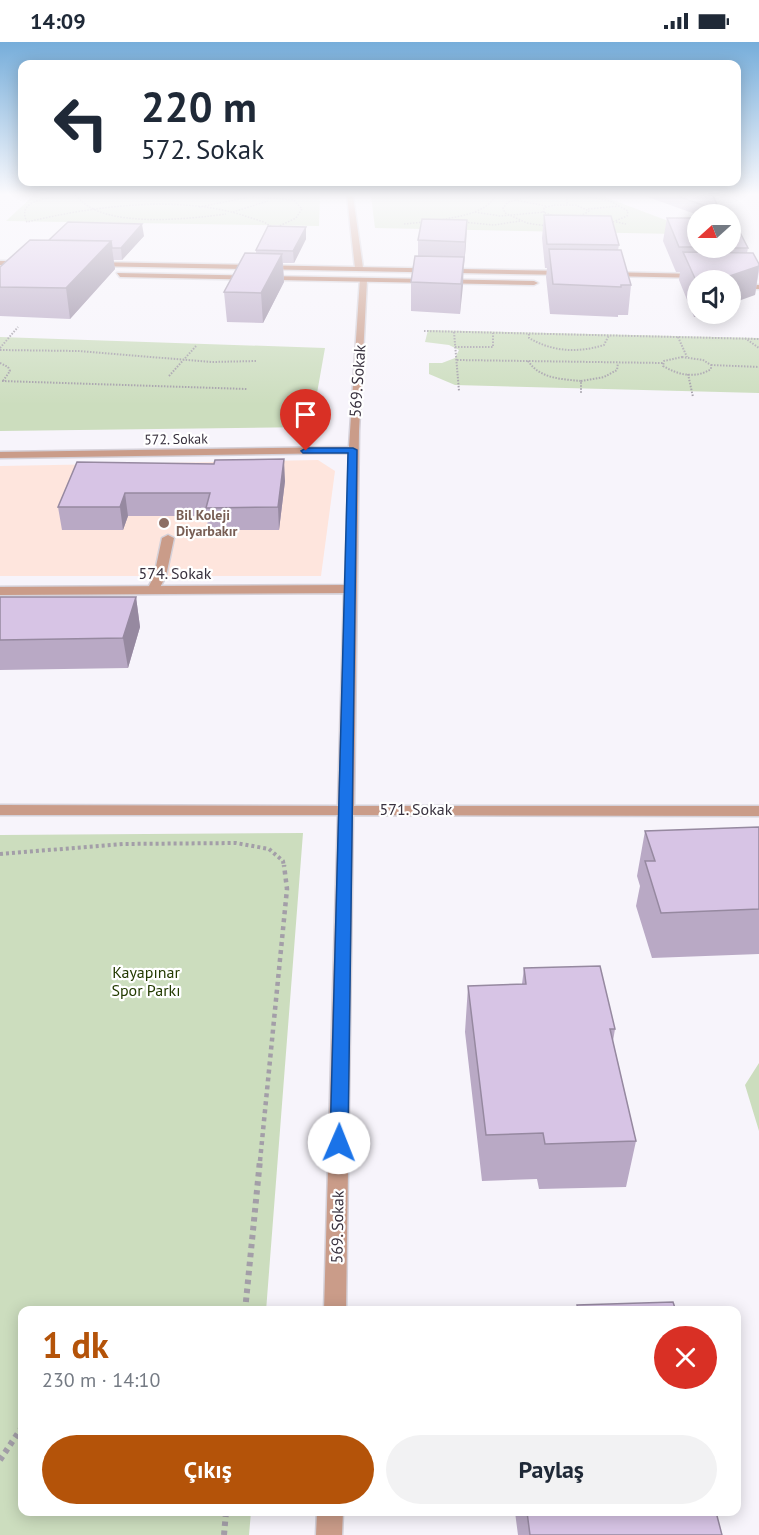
<!DOCTYPE html>
<html lang="tr">
<meta charset="utf-8">
<style>
body{margin:0;font-family:"PT Sans",sans-serif;background:#f2f2f3;color:#1f2937;height:100vh;display:flex;flex-direction:column;font-size:22px;white-space:nowrap}
*{box-sizing:border-box;margin:0}
p{font-size:20px;color:#747a83}
.icon{flex:none;width:33px;height:33px;fill:none;stroke:currentColor;stroke-width:2;stroke-linecap:round;stroke-linejoin:round}
.map{position:relative;flex:1;overflow:hidden}
.details{position:absolute;left:18px;top:1264px;width:723px;height:210px;display:flex;flex-direction:column;background:#fff;border-radius:12px;box-shadow:0 3px 15px #0003}
.details>*{flex:none}
.guide{position:absolute;left:18px;top:18px;width:723px;height:126px;border-radius:12px;box-shadow:0 3px 15px #0003;background:#fff;color:#1f2937;overflow:hidden}
.needle{width:39px;rotate:249deg}
.buttons{position:absolute;left:687px;top:162px;display:grid;gap:12px}
.buttons a{display:grid;place-items:center;width:54px;height:54px;border-radius:50%;background:#fff;box-shadow:0 3px 15px #0003;font-size:30px}
.pin{position:absolute;display:grid;place-items:center;width:51px;height:51px;color:#fff;margin:-62px -26px;border-radius:50% 50% 50% 0;rotate:-45deg;box-shadow:0 0 6px #0007}
.pin .icon{rotate:45deg}
.me{position:absolute;width:66px;margin:-33px;rotate:1deg;stroke-linejoin:round;filter:drop-shadow(0 0 4px #0008)}
.turn{display:flex;align-items:center;gap:21px;height:126px;padding:0 24px;font-size:27px}
.turn .icon{width:78px;height:78px;stroke-width:2.5}
.turn b{display:block;font-size:42px;line-height:51px}
.round{display:grid;place-items:center;flex:none;width:63px;height:63px;border-radius:32px;background:#f2f2f3}
.headline{display:flex;align-items:center;justify-content:space-between;height:102px;padding:0 24px}
h1{font-size:36px;font-weight:700;line-height:45px;color:#b45309}
.button{display:flex;gap:12px;margin-top:auto;padding:12px 24px}
.button a{flex:1;height:69px;border-radius:36px;background:#b45309;color:#fff;font-size:24px;font-weight:700;line-height:69px;text-align:center}
.button a+a{background:#f2f2f3;color:#1f2937}
.status{display:flex;justify-content:space-between;align-items:center;height:42px;padding:0 30px;background:#fff;direction:ltr}
.status svg{height:16px;fill:currentColor}
.map>svg:first-child{display:block}
.education{fill:#fee5dd}
.green{fill:#ccddbe}
.lines{fill:none;stroke-linecap:round;stroke-linejoin:round}
.service-casing{stroke:#d5d1d9;stroke-width:3}
.minor-casing{stroke:#d5d1d9;stroke-width:3}
.secondary-casing{stroke:#d5d1d9;stroke-width:3}
.path-far4{stroke:#a39ea8;stroke-width:1.5;stroke-dasharray:1.5 1.5;stroke-linecap:butt}
.path-far3{stroke:#a39ea8;stroke-width:2;stroke-dasharray:1.5 1.5;stroke-linecap:butt}
.path-far2{stroke:#a39ea8;stroke-width:4;stroke-dasharray:3 3;stroke-linecap:butt}
.path-far1{stroke:#a39ea8;stroke-width:4.5;stroke-dasharray:4 4;stroke-linecap:butt}
.path{stroke:#a39ea8;stroke-width:6;stroke-dasharray:4.5 4.5;stroke-linecap:butt}
.service{fill:#ca9c89;fill-rule:evenodd}
.minor{fill:#ca9c89;fill-rule:evenodd}
.secondary{fill:#b16f55;fill-rule:evenodd}
.wall{fill:#b9a9c5}
.shaded-wall{fill:#9689a0}
.building{fill:#d7c4e5;stroke:#9689a0;stroke-width:1.5}
.route{fill:#1a73e8;stroke:#114b97;stroke-width:1.5}
.education-dot{fill:#8d6e63;stroke:#fff;stroke-width:2}
.labels{text-anchor:middle;dominant-baseline:central;stroke-width:4.5;stroke-linejoin:round;paint-order:stroke}
.far-street-label{font-size:14px;fill:#38313e;stroke:#fff}
.far-education-label{font-size:14px;font-weight:bold;fill:#785e54;stroke:#fff;text-anchor:start}
.street-label{font-size:16px;fill:#38313e;stroke:#fff}
.park-label{font-size:16px;fill:#233a01;stroke:#fff}
</style>
<div class="status"><b>14:09</b><svg viewBox="0 0 49 12"><path d="M0 12V9h3v3zM5 12V6h3v6zM10 12V3h3v9zM15 12V0h3v12zM26 1h20v11H26zM47 4h2v5h-2z"/></svg></div>
<div class="map">
<svg width="759" height="1493" viewBox="0 0 759 1493">
<rect width="100%" height="100%" fill="#f7f4fb"/>
<!-- education -->
<path class="education" d="M318 418 335 429 321 534H0V424Z"/>
<!-- green -->
<path class="green" d="M33 154H316L320 155 319 184 6 179Z
M371 154H602L687 186 677 192 375 186Z
M428 288 759 296V351L455 343 429 332V321H442L455 316 459 308 449 303 425 300Z
M0 295 325 306 311 385 0 389Z
M303 791 266 1269H22V1470H251L249 1493H0V793Z
M759 1021V1089L745 1043Z"/>
<g class="lines">
<!-- service casing -->
<g class="service-casing">
<path id="service" d="M168 493 174 496 166 534 157 551H149L147 548 154 534 162 496Z"/>
</g>
<!-- minor casing -->
<g class="minor-casing">
<path id="minor" d="M347 154H353L363 226 359 228 355 226Z
M360 236 367 238 359 389 354 764H759V774L353 773 346 1269H324L338 773H0V763L338 764 344 551 0 553V545L345 543 349 411 0 416V410L349 405Z
M317 1470H343L342 1493H316Z"/>
</g>
<!-- secondary casing -->
<g class="secondary-casing">
<path id="secondary" d="M0 219H24L28 221 24 223H0Z
M93 220 567 229 571 231 567 233 90 224Z
M606 230 699 232 703 234 699 236 609 234Z
M117 231 534 239 538 241 534 243 120 235Z
M730 242 759 243V247L730 246Z"/>
</g>
<!-- path-far4 -->
<path class="path-far4" d="M55 154C41 158 17 160 27 180 94 164 182 152 248 175 257 178 268 180 273 187L296 176 302 167 294 158 246 154
M66 154H98
M533 154 508 160 503 166 505 171 527 181 546 184
M567 154V162
M584 154 610 159 628 169 627 174 608 182
M78 155C102 187 189 177 226 172
M515 158 546 164
M554 163H576L589 169C575 179 558 176 543 170L544 166Z
M199 165 250 155
M588 167 619 164
M233 170 268 159
M475 170 500 174 545 170
M440 178C460 174 484 172 496 154
M462 180 494 183 520 179
M616 180 626 182
M404 182 424 180"/>
<!-- path-far3 -->
<path class="path-far3" d="M424 289 759 297
M454 290 459 349
M529 292V296C553 310 578 311 604 303L609 293
M678 295 687 315
M745 296 759 306
M455 305H493V291
M0 306 18 285
M0 308 78 309 212 320 257 319
M682 315 703 318 711 323V327C696 337 678 333 663 324L664 319Z
M457 318 663 321
M528 319C540 337 562 337 581 339V352
M0 321 8 325 10 329 3 339
M711 323 759 325
M688 332 693 355
M169 334 196 304
M2 339 247 347
M581 339 604 335 617 328 618 321"/>
<!-- path-far2 -->
<path class="path-far2" d="M0 812 123 802 236 801 269 807 283 819 284 825"/>
<!-- path-far1 -->
<path class="path-far1" d="M260 1119 287 847 284 823"/>
<!-- path -->
<path class="path" d="M245 1269 260 1118
M0 1418 22 1385
M224 1493 226 1470"/>
<!-- service -->
<use href="#service" class="service"/>
<!-- minor -->
<use href="#minor" class="minor"/>
<!-- secondary -->
<use href="#secondary" class="secondary"/>
</g>
<!-- wall -->
<path class="wall" d="M645 154H713L720 169V172L698 173Z
M544 173 619 203 618 208 631 243 628 273H618V275L550 272 546 235 547 226H545L542 196Z
M667 176 748 206 747 211 759 222V229L755 253 698 238V272L694 275 679 238 680 230H676L663 199Z
M467 178 466 202 464 224H463L460 272 411 269V240L418 214V198Z
M306 185V197L294 221H283L284 240 263 281 227 280 224 250 256 211V208Z
M144 194 122 218H113L115 227 70 277 0 274V225L49 198Z
M77 420 285 439 279 488H208L207 474H128L123 488H62L58 465Z
M0 555H136L140 585 128 626 0 628Z
M759 785V912L652 916 636 864 640 844 637 834 645 789Z
M524 926 615 987 613 999 636 1099 626 1145 539 1147 537 1137 482 1139 465 990 468 944 522 942Z
M515 1470H716L722 1493H518Z"/>
<!-- shaded-wall -->
<path class="shaded-wall" d="M467 178 466 202 464 224 465 200Z
M142 182 144 194 122 218 121 206Z
M306 185V197L294 221 293 209Z
M111 199 115 227 70 277 66 246Z
M282 212 284 240 263 281 261 251Z
M464 215 463 244 460 272 461 242Z
M759 224 755 253 730 262V238H718Z
M698 252V272H704L694 275Z
M284 417 285 439 279 488 278 465Z
M125 451 128 474 123 488 120 465Z
M136 555 140 585 128 626 123 596Z"/>
<!-- building -->
<path class="building" d="M677 154H713L720 169Z
M544 173 611 174 619 203 547 202Z
M667 176H698V205H679Z
M422 177 467 178 465 200 418 198Z
M730 177H733L748 206H716H730Z
M68 180 142 182 121 206H112L111 199 49 198Z
M268 184 306 185 293 209 256 208Z
M30 198 111 199 66 246 0 245V225Z
M549 207 621 208 631 243H621V245L553 242Z
M683 210 753 211 759 222V224L718 238H698V243Z
M245 211 282 212 261 251 224 250Z
M415 214 464 215 461 242 411 240Z
M284 417 278 465 206 466 210 451H125L120 465H58L77 420 214 422 215 418Z
M0 555H136L123 596 0 598Z
M759 785V867L661 871 645 819H655L645 789Z
M600 924 615 987H610L636 1099 545 1102 543 1091 486 1093 468 944 526 942 524 926Z
M673 1260 676 1269H578L577 1263Z
M527 1470H716L722 1493H530Z"/>
<!-- sky -->
<linearGradient id="sky" x2="0" y2="1"><stop stop-color="#76adda"/><stop offset="0.42" stop-color="#fbfafd"/><stop offset="1" stop-color="#fbfafd" stop-opacity="0"/></linearGradient>
<rect width="759" height="363" fill="url(#sky)"/>
<!-- route -->
<path class="route" d="M306 406H353L357 408 348 1101 345 1106 339 1109 332 1106 330 1101 348 411H303L301 409Z"/>
<!-- markers -->
<circle class="education-dot" cx="164" cy="481" r="6"/>
<g class="labels">
<!-- far-street labels -->
<g class="far-street-label">
<text transform="translate(176 397) rotate(-1)">572. Sokak</text>
</g>
<!-- far-education labels -->
<g class="far-education-label">
<text x="176" y="473">Bil Koleji<tspan x="176" dy="16">Diyarbakır</tspan></text>
</g>
<!-- street labels -->
<g class="street-label">
<text transform="translate(357 339) rotate(-86)">569. Sokak</text>
<text x="175" y="531">574. Sokak</text>
<text x="416" y="767">571. Sokak</text>
<text transform="translate(337 1185) rotate(-89)">569. Sokak</text>
</g>
<!-- park labels -->
<g class="park-label">
<text x="146" y="930">Kayapınar<tspan x="146" dy="18">Spor Parkı</tspan></text>
</g>
</g>
</svg>
<div class="buttons">
<a><svg class="needle" viewBox="-14 -14 28 28"><path d="M0-13l5 13h-10z" fill="#e53935"/><path d="M0 13l5-13h-10z" fill="#747a83"/></svg></a>
<a><svg class="icon" aria-label="sound" viewBox="0 0 24 24"><path d="M4 9h4l5-4v14l-5-4H4zM17 9q2 3 0 6"/></svg></a>
</div>
<div class="pin" style="left:306px;top:409px;background:#d93025"><svg class="icon" aria-label="arrive" viewBox="0 0 24 24"><path d="M6 21V4h12l-3 4 3 4H6"/></svg></div>
<svg class="me" style="left:339px;top:1101px" viewBox="-20 -20 40 40"><circle r="19" fill="#fff"/><path d="M0-13L10 11 0 6-10 11z" fill="#1a73e8"/></svg>
<div class="guide">
<div class="turn"><svg class="icon" aria-label="left" viewBox="0 0 24 24"><path d="M17 20v-9H6M10 6l-5 5 5 5"/></svg><div><b>220 m</b>572. Sokak</div></div>
</div>
<section class="details">
<div class="headline"><div><h1>1 dk</h1><p>230 m · 14:10</p></div><a class="round" style="background:#d93025;color:#fff"><svg class="icon" aria-label="close" viewBox="0 0 24 24"><path d="M6 6l12 12M18 6L6 18"/></svg></a></div>
<div class="button"><a>Çıkış</a><a>Paylaş</a></div>
</section>
</div>
